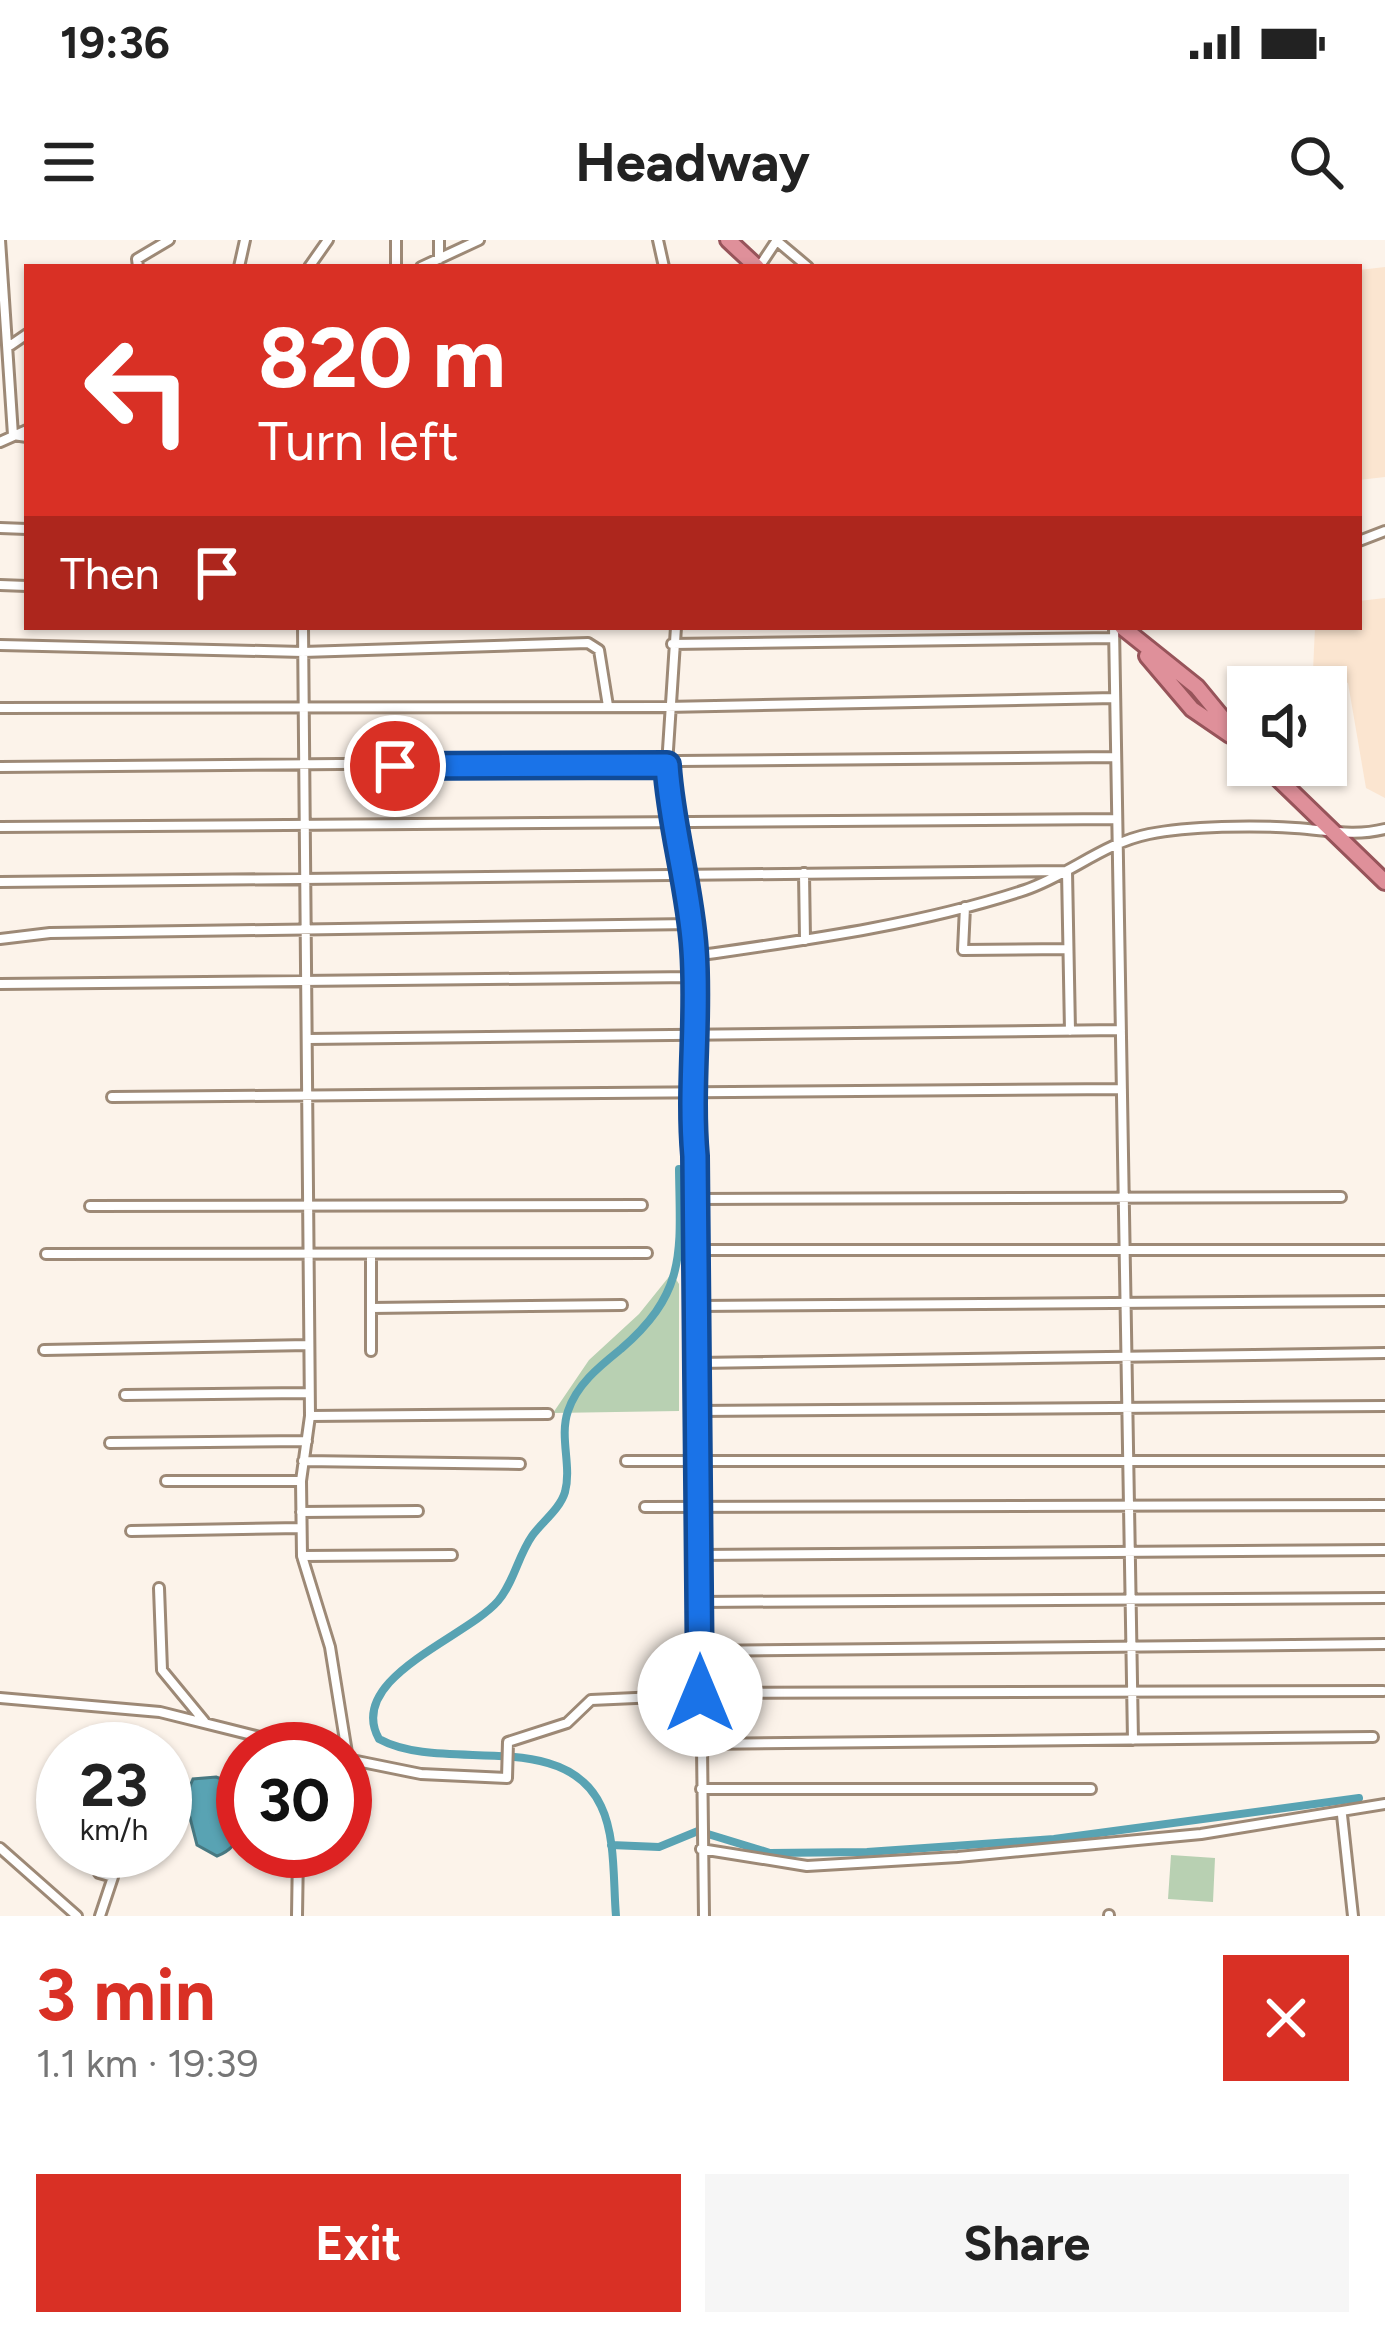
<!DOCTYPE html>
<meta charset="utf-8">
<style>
body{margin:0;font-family:Figtree,sans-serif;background:#f6f6f6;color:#222;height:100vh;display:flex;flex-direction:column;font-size:45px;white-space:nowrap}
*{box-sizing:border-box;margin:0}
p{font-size:39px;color:#767676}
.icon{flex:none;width:66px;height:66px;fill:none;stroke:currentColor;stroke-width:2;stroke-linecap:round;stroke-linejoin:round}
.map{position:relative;height:1676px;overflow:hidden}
.drawer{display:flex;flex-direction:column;background:#fff;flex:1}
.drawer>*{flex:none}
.guide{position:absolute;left:24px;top:24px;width:1338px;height:366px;border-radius:0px;box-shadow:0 3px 9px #0004;background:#d93025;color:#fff;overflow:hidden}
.tools{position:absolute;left:1227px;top:426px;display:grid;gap:24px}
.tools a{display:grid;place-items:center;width:120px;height:120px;border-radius:0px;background:#fff;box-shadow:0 3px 9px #0004;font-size:60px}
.speed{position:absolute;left:36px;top:1482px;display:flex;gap:24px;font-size:60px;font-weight:700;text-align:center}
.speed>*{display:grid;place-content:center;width:156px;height:156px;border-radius:50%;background:#fff;box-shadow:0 3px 9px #0004;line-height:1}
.speed small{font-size:30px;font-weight:400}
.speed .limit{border:18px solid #d22;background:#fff;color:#111}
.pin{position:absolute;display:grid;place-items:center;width:102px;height:102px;color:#fff;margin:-51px;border:6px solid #fff;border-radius:50%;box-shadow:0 3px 12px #0007}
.me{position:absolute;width:132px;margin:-66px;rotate:0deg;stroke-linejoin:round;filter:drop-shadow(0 0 9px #0008)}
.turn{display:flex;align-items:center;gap:42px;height:252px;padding:0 36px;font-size:54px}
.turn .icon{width:156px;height:156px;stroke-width:2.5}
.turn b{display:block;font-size:84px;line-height:102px}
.then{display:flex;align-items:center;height:114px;padding:0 36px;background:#0003;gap:24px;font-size:45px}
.round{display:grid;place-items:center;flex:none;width:126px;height:126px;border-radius:0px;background:#f6f6f6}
.head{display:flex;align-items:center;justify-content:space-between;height:204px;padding:0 36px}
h1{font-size:72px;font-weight:700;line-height:90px;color:#d93025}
.action{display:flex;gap:24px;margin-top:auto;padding:24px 36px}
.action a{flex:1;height:138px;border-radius:0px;background:#d93025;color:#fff;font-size:48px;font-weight:700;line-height:138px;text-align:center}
.action a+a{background:#f6f6f6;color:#222}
.status{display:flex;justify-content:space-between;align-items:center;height:84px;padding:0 60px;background:#fff;direction:ltr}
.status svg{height:33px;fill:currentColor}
header{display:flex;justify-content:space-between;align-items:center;height:156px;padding:0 36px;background:#fff;font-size:54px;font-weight:700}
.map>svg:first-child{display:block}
.built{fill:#fbe5d0}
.green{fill:#b8d0b2}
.water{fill:#59a3b3;stroke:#487982;stroke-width:3}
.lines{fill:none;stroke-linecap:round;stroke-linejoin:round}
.canal{stroke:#59a3b3;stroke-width:8}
.minor-casing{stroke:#9d8976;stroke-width:14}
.trunk-casing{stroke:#97545a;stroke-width:20}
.minor{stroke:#fff;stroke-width:8}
.trunk{stroke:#df909a;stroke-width:14}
.route-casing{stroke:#114b97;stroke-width:30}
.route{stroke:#1a73e8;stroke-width:21}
</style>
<div class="status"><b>19:36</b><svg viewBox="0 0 49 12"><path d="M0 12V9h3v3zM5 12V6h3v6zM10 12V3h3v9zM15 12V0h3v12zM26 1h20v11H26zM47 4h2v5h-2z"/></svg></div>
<header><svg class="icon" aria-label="menu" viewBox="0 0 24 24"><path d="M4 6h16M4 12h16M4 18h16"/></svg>Headway<svg class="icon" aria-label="search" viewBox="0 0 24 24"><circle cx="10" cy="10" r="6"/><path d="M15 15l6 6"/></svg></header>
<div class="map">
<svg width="1385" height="1676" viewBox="0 0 1385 1676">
<rect width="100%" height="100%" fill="#fcf3ea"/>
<!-- built -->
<path class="built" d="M1385 27V237L1359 240V30Z
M1385 358V558L1366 548 1348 443 1313 431 1315 387H1359V361Z"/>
<!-- green -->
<path class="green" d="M672 1033 679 1044V1171L553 1173 589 1120 639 1074Z
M1171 1615 1215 1618 1213 1662 1168 1659Z"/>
<!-- water -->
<path class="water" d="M216 1537 238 1545C250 1570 245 1606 217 1616L197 1605 185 1558 193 1539Z"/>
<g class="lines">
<!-- canal -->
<path class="canal" d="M611 1605 659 1607 698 1591 770 1613 867 1612 1054 1599 1359 1558
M616 1676C613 1642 616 1597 601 1566 564 1487 443 1534 379 1499 345 1438 466 1398 498 1361 514 1342 518 1316 532 1296 542 1282 560 1269 565 1252 572 1226 559 1197 568 1171 577 1144 600 1126 621 1109 688 1051 680 1011 679 929"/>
<!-- minor casing -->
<g class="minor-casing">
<path id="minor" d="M0 0 13 195 27 197
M439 0V19
M658 0 664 27
M777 1 808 27
M138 27 137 19 169 0
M239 27 245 0
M309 27 328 0
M396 27V0
M421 27 479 0
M759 27 777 0
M11 105 27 94
M0 202 27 190
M0 288 27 289
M1359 301 1385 291
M0 345 27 346
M303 387 310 1176 301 1241 302 1316 330 1407 348 1519
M676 387 667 525 670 581 695 716 690 849 695 916 704 1676
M1114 387 1133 1500
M672 404 1114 398
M0 405 303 412 588 403 599 410 608 466
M0 468 666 467 1115 458
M0 527 1116 517
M0 587 1117 579
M804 633 805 700
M0 642 1067 631 1070 791
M965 667 963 710 1068 709
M0 699 50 693 692 684
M695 716C806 700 919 685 1025 650 1069 635 1104 603 1149 594 1189 586 1255 585 1295 588 1327 590 1353 597 1385 589
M0 744 694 737
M308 799 1121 790
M112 857 1122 849
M696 959 1341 957
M90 966 642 965
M696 1010H1385
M46 1014 647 1013
M371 1014V1111
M697 1066 1385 1061
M371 1068 622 1065
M44 1110 309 1105
M697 1123 1385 1113
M125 1155 309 1153
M697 1171 1385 1166
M310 1176 548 1174
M110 1203 307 1201
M303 1221 520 1224
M626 1221H1385
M166 1241H301
M645 1267 1384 1265
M301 1272 418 1271
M131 1291 301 1288
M699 1315 1385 1310
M302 1316 452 1315
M159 1348 162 1430 204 1481
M699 1362 1385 1358
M699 1411 1385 1404
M700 1453 1383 1451
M0 1458 160 1472 308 1509
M700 1504 1373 1497
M347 1519 421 1534 507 1538 508 1502 567 1483 591 1460 680 1456
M701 1549H1091
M1342 1575 1353 1676
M0 1608 77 1676
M701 1609 807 1626 958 1617 1201 1594 1385 1564
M1109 1675V1676
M100 1676 113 1637 99 1633 105 1611
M297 1676 298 1611"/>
</g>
<!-- trunk casing -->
<g class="trunk-casing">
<path id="trunk" d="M728 0 757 27
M1122 387 1197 447 1248 509
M1147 416 1192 469 1230 495
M1264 525 1385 642"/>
</g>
<!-- minor -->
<use href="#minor" class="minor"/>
<!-- trunk -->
<use href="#trunk" class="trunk"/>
</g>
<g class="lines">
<!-- route casing -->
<g class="route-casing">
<path id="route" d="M395 526 667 525C671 588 690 647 694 710 699 779 689 847 695 916L700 1454"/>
</g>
<!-- route -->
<use href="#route" class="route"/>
</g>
</svg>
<div class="tools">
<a><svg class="icon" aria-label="sound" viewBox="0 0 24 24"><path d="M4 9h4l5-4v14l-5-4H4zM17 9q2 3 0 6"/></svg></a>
</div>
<div class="speed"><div>23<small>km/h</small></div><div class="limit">30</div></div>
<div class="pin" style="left:395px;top:526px;background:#d93025"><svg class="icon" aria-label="arrive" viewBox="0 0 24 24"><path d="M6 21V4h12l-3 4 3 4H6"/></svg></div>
<svg class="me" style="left:700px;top:1454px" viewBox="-20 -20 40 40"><circle r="19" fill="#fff"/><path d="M0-13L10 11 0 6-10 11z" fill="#1a73e8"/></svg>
<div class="guide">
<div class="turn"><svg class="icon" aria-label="left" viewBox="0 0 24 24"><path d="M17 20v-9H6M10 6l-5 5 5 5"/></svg><div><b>820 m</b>Turn left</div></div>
<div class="then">Then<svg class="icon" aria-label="arrive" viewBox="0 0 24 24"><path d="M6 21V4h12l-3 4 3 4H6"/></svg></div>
</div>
</div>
<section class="drawer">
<div class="head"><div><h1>3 min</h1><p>1.1 km · 19:39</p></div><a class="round" style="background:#d93025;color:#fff"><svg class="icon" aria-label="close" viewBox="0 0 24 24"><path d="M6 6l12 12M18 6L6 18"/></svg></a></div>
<div class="action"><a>Exit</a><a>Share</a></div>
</section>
